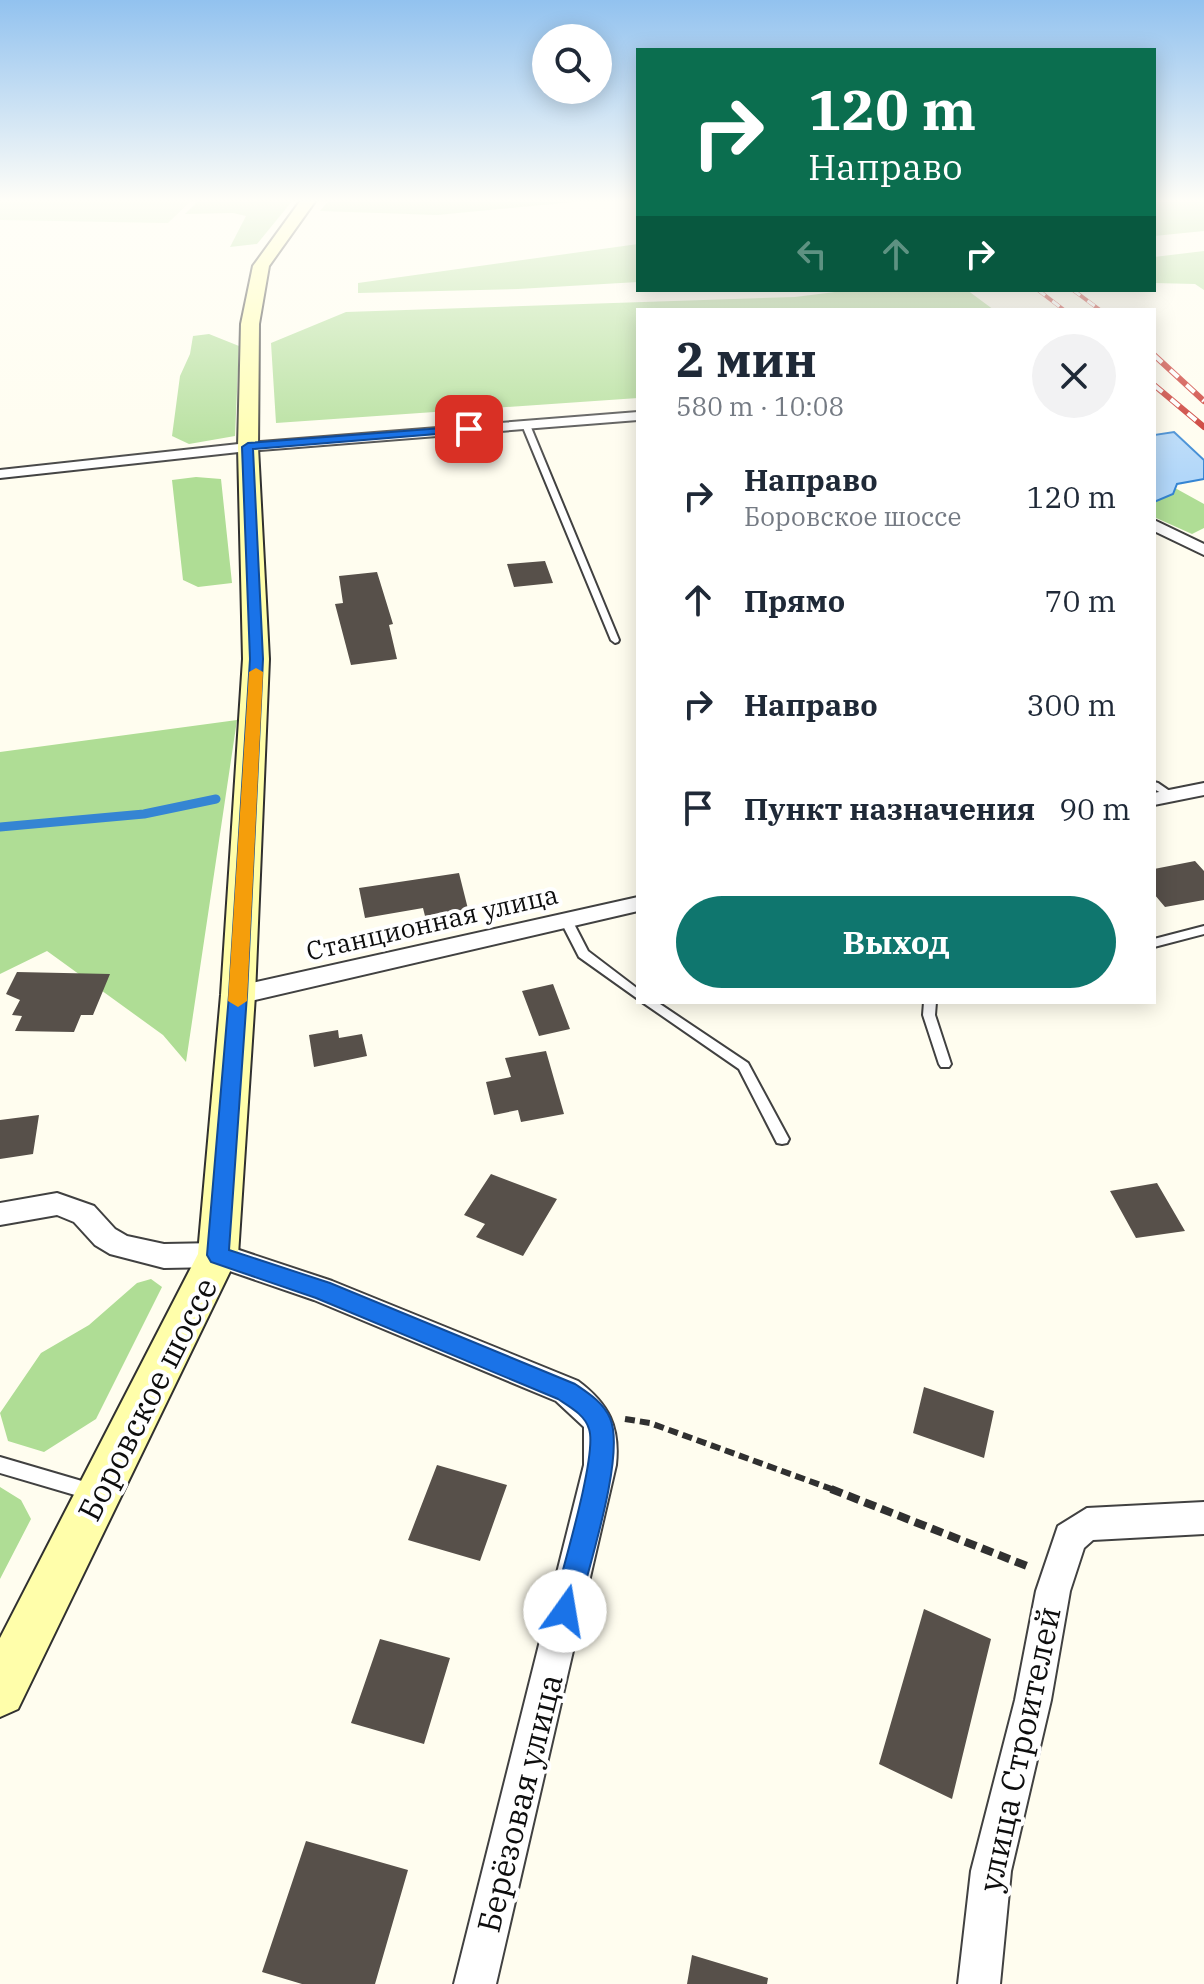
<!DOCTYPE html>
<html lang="ru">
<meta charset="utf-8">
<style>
body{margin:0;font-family:"IBM Plex Serif",serif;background:#f2f2f3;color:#1f2937;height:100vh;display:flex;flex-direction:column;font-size:30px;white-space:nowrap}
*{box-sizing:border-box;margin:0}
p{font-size:26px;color:#747a83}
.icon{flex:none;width:44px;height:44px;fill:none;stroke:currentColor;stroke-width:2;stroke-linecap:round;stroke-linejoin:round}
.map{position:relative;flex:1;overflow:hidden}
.drawer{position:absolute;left:636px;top:308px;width:520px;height:696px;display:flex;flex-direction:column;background:#fff;border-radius:0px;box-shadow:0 4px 20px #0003}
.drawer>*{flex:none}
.guide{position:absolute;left:636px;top:48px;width:520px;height:244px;border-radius:0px;box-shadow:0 4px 20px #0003;background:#0b6e4f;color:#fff;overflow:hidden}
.fabs{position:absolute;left:532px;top:24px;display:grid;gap:16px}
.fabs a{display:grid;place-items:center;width:80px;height:80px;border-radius:50%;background:#fff;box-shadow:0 4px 20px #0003;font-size:40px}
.pin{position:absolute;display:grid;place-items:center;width:68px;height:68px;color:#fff;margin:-34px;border-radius:16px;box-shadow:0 4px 12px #0006}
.me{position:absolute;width:88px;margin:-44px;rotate:13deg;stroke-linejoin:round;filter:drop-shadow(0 0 6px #0008)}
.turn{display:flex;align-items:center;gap:28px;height:168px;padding:0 40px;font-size:36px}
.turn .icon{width:104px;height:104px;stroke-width:2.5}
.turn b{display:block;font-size:56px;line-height:68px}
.lanes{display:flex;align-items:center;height:76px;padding:0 40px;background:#0003;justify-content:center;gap:40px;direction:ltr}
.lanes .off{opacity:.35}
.round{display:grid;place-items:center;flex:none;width:84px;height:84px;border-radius:42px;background:#f2f2f3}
.headline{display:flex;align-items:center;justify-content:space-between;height:136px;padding:0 40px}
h1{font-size:48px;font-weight:700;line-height:60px}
.action{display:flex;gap:16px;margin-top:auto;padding:16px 40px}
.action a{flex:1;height:92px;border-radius:48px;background:#0f766e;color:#fff;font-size:32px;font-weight:700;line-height:92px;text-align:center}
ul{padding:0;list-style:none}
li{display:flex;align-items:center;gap:24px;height:104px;padding:0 40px}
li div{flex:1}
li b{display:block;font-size:30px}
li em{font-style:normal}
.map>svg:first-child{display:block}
.green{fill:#cdebb7}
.forest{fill:#afdd95}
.water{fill:#b2d7f9;stroke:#3585d3;stroke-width:2}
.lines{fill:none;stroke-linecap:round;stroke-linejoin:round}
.stream{stroke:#3585d3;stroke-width:9}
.building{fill:#57504a}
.service-casing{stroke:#414141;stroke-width:4}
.minor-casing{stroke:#414141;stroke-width:4}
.secondary-casing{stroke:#303030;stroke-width:4}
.path-far1{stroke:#303030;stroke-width:6;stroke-dasharray:10 5;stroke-linecap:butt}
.path{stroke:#303030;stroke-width:8;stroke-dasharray:12 6;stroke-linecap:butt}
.service{fill:#fff;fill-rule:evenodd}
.minor{fill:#fff;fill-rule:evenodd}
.secondary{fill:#fffeaa;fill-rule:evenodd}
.rail-far1-casing{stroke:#c52720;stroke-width:4}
.rail-casing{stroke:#c52720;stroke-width:6}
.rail-far1{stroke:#fff;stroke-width:3;stroke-dasharray:9;stroke-linecap:butt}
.rail{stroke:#fff;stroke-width:4;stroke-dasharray:11;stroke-linecap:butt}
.route{fill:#1a73e8;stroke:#114b97;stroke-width:2}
.slow{fill:#f59e0b}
.labels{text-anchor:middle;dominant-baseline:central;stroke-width:8;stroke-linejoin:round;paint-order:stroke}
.street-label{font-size:26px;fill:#0e0e0e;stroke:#fff}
.near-street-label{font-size:32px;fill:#0e0e0e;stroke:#fff}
</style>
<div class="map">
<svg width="1204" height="1984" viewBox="0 0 1204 1984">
<rect width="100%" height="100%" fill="#fffdef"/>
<!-- green -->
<path class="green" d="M0 200H192L168 223 0 220Z"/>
<!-- forest -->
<path class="forest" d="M199 200H293L257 244 230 247 246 216 233 213 185 214Z
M329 200H595L437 215 320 211Z
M1154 200H1204V231L1154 236Z
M638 244V282L518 289 358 293V283Z
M1204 251V290L1195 284 1154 283V257Z
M851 290H967L994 310H638V398L276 423 271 343 346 312 795 297Z
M209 334 239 346 235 436 189 444 172 436 180 376 190 354 193 336Z
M196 477 221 479 232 583 198 587 183 580 172 480Z
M1175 488 1204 504V528L1192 534 1154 517V502L1173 494Z
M237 720 186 1062 163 1035 47 951 0 974V752Z
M151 1279 162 1287 96 1419 44 1452 8 1441 0 1413 41 1353 89 1325 137 1283Z
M0 1487 21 1500 31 1519 0 1579Z"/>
<!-- water -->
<path class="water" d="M1174 432 1204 460V479L1177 484 1173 494 1154 502V435Z"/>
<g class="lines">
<!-- stream -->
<path class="stream" d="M0 827 144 814 216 799"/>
</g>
<!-- building -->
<path class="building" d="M545 561 553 583 514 587 507 564Z
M377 572 393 624 389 625 397 659 351 665 335 604 343 603 339 576Z
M1195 861 1204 871V900L1165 907 1154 894V869Z
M459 873 468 909 425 916 423 908 365 918 359 888Z
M17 972 110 974 93 1015H81L74 1032 15 1031 22 1016 12 1015 20 1000 6 994Z
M553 984 570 1029 539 1036 522 991Z
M338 1030 339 1038 362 1034 367 1056 314 1067 309 1035Z
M546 1051 564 1114 521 1122 518 1110 494 1115 486 1082 511 1077 505 1058Z
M39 1115 33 1154 0 1159V1120Z
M491 1174 557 1199 523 1256 476 1237 485 1224 464 1215Z
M1157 1183 1185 1231 1136 1238 1110 1191Z
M924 1387 994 1411 984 1458 913 1433Z
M437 1465 507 1485 480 1561 408 1540Z
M924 1609 991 1639 952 1799 879 1764Z
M380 1639 450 1658 424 1744 351 1723Z
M306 1841 408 1870 375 1984H302L262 1972Z
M692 1955 768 1978 767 1984H687Z"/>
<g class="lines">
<!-- service casing -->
<g class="service-casing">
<path id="service" d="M524 424 530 425 619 640 618 642 615 643 611 640 522 425Z
M1154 782 1158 783 1177 796 1172 799 1154 789Z
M566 916 572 920 588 951 638 989V999L579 957 560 920Z
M1204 926V934L1154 947V939Z
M642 1002H657L748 1063 789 1139 787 1143 782 1144 777 1143 739 1069Z
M924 1002H936L935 1015 951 1064 949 1067H941L939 1064 923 1015Z
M0 1457 92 1484 98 1486 100 1492 98 1498 92 1500 0 1473Z"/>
</g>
<!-- minor casing -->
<g class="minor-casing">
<path id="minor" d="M638 412V420L248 451 0 478V470L248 443Z
M1154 520 1204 544V555L1154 531Z
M1204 783V795L1154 805V793Z
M638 897V911L238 1004 229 1001 226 995 229 989 238 986Z
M57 1193 94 1206 115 1229 127 1236 164 1244 218 1243 332 1281 578 1381C609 1404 620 1427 616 1465L496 1984H454L584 1465V1427L556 1401 314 1300 218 1267 164 1268 110 1254 95 1245 74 1222 57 1215 0 1225V1203Z
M1204 1502V1534L1093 1540 1084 1548 1070 1591 1051 1700 1011 1871 1000 1984H958L971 1871 1015 1700 1036 1591 1058 1526 1087 1508Z"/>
</g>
<!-- secondary casing -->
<g class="secondary-casing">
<path id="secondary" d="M301 200H316L269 266 259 324 258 447 269 659 255 995 238 1255 18 1709 0 1717V1638L198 1254 221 995 243 659 238 447 241 324 253 266Z"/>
</g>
<!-- path-far1 -->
<path class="path-far1" d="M625 1419 650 1423 837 1491"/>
<!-- path -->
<path class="path" d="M831 1489 1032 1568"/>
<!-- service -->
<use href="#service" class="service"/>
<!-- minor -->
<use href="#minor" class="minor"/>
<!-- secondary -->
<use href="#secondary" class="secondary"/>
<!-- rail-far1 casing -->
<g class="rail-far1-casing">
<path id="rail-far1" d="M1038 290 1064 310
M1073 290 1100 310"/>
</g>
<!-- rail casing -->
<g class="rail-casing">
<path id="rail" d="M1154 355 1204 401
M1154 385 1204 427"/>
</g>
<!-- rail-far1 -->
<use href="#rail-far1" class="rail-far1"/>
<!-- rail -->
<use href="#rail" class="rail"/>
</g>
<!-- sky -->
<linearGradient id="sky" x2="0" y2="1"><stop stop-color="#92c2ef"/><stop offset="0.42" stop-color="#fffef8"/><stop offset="1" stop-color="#fffef8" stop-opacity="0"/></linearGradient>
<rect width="1204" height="478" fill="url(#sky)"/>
<!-- route -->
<path class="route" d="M469 426 473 427V431L253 449 263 659 247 995 229 1250 330 1283 575 1384C588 1393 603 1402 610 1418 626 1454 588 1569 578 1611L575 1621 565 1625 556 1621 552 1611C560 1577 598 1455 589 1429 585 1415 570 1407 558 1399L316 1298 211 1262 207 1255 229 995 250 659 242 447 248 443Z"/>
<!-- slow -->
<path class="slow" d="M256 668 263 672 247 1001 238 1007 228 1001 249 672Z"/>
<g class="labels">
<!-- street labels -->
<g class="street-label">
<text transform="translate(432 922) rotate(-13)">Станционная улица</text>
</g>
<!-- near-street labels -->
<g class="near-street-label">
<text transform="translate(147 1399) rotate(-63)">Боровское шоссе</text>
<text transform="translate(1019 1749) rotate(-78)">улица Строителей</text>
<text transform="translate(519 1803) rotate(-76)">Берёзовая улица</text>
</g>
</g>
</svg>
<div class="fabs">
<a><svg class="icon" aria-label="search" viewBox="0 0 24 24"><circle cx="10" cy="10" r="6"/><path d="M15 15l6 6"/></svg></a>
</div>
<div class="pin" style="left:469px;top:429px;background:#d93025"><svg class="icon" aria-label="arrive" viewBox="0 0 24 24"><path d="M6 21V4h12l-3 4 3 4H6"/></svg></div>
<svg class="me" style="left:565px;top:1611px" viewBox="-20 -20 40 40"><circle r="19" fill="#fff"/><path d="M0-13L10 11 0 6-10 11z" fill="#1a73e8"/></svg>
<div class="guide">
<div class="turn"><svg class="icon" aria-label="right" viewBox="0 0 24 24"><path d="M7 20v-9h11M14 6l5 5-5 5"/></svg><div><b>120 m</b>Направо</div></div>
<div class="lanes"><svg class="icon off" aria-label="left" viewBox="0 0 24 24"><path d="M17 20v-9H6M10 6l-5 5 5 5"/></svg><svg class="icon off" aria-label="ahead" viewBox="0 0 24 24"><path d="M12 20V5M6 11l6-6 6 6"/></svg><svg class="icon" aria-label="right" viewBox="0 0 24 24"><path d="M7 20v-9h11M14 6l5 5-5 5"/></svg></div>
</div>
<section class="drawer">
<div class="headline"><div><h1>2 мин</h1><p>580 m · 10:08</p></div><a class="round"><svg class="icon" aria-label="close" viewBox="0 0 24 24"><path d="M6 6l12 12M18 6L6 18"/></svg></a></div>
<ul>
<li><svg class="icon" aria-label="right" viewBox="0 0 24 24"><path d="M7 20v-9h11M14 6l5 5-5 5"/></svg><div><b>Направо</b><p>Боровское шоссе</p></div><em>120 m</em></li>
<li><svg class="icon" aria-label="ahead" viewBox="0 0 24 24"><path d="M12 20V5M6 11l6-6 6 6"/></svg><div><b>Прямо</b></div><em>70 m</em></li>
<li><svg class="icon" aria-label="right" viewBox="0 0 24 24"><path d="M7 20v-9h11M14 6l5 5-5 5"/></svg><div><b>Направо</b></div><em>300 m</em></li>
<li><svg class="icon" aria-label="arrive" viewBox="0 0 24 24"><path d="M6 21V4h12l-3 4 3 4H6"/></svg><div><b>Пункт назначения</b></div><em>90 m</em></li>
</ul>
<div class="action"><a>Выход</a></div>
</section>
</div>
